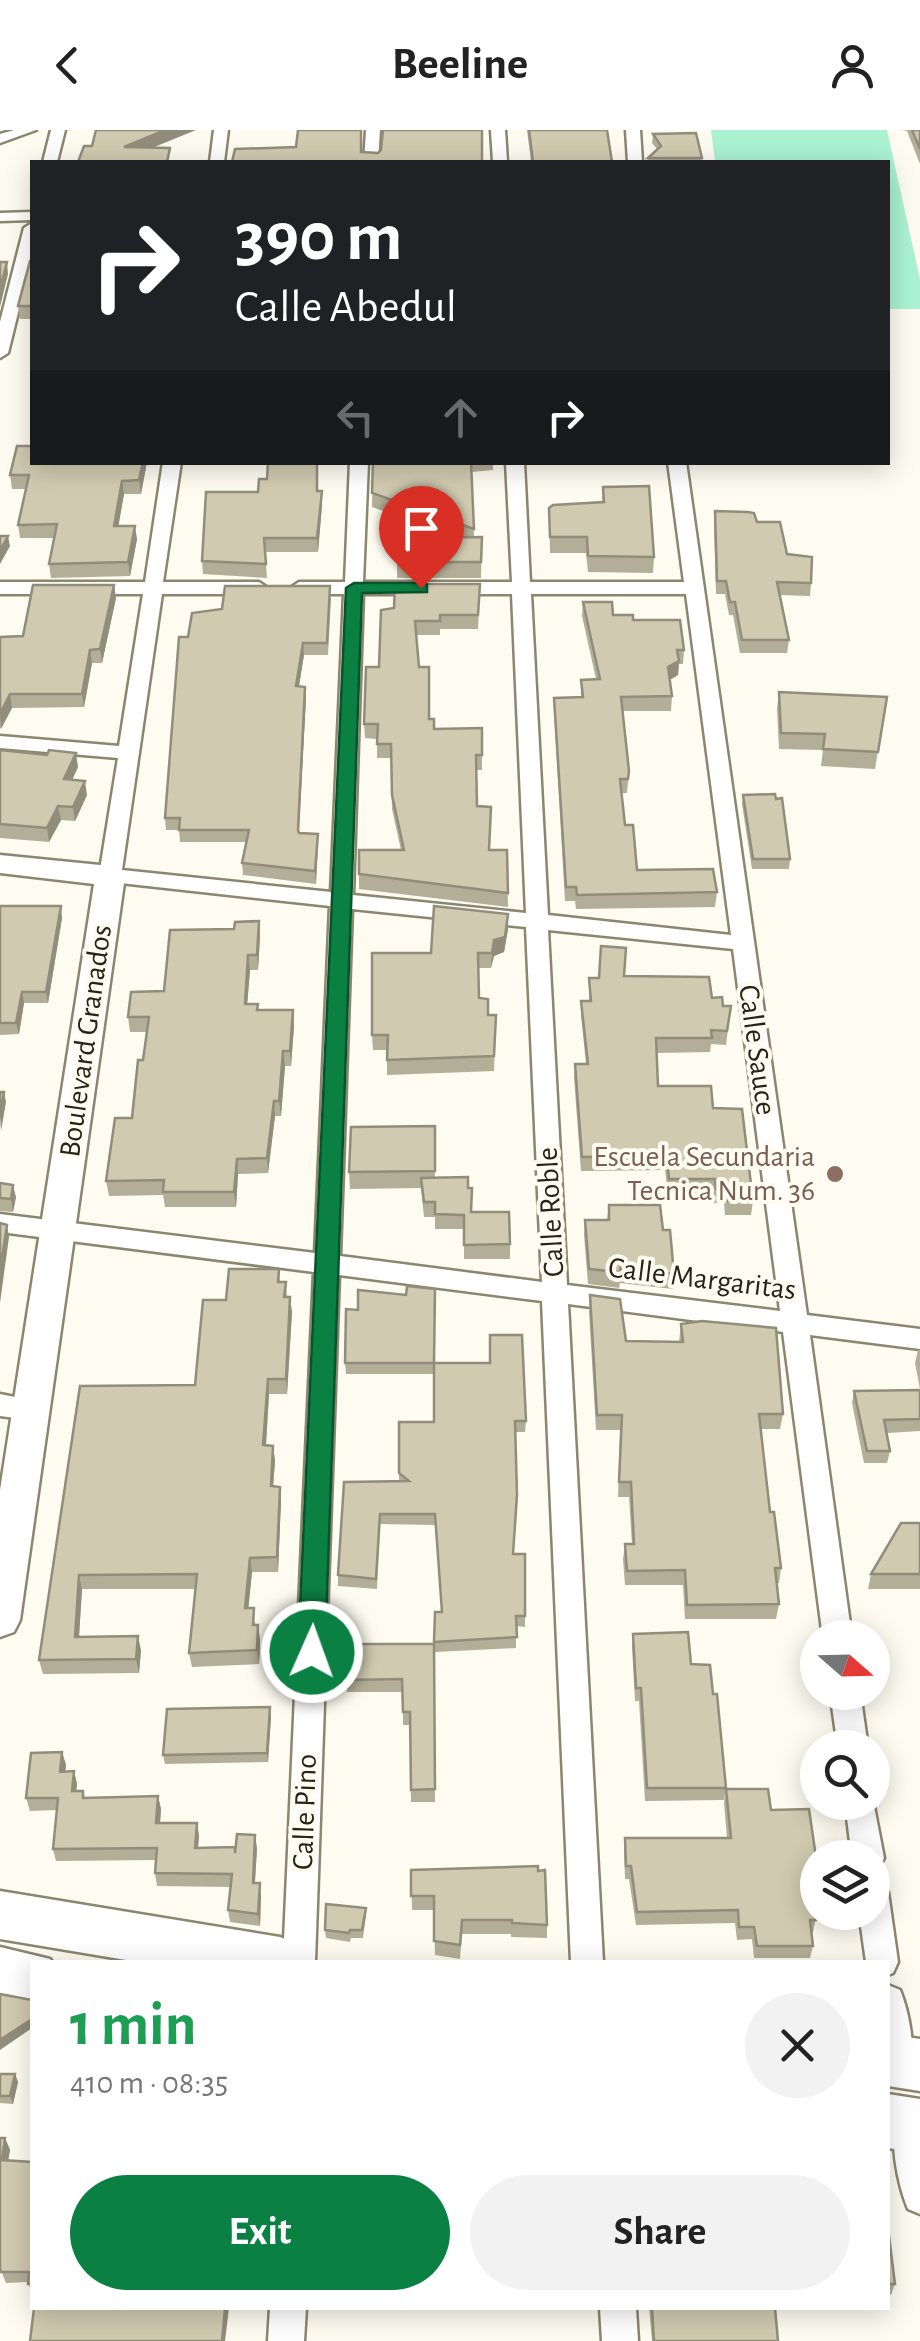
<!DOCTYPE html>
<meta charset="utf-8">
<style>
body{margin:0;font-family:"Alegreya Sans",sans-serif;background:#f2f2f2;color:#222;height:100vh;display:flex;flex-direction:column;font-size:38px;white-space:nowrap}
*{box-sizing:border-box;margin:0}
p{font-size:32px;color:#767676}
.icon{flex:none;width:55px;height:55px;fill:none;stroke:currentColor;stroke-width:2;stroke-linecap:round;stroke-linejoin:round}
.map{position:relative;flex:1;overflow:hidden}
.panel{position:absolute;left:30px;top:1830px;width:860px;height:350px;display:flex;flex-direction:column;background:#fff;border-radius:0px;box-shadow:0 5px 25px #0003}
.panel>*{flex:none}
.hud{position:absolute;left:30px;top:30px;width:860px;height:305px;border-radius:0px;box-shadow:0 5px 25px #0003;background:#202124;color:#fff;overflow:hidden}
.needle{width:65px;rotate:110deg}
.buttons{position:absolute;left:800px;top:1490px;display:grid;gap:20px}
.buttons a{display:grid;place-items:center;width:90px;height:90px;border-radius:50%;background:#fff;box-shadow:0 5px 25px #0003;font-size:50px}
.pin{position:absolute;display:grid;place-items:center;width:85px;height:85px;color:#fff;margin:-102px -42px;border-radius:50% 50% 50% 0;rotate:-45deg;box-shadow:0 0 10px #0007}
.pin .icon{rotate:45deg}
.me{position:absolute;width:110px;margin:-55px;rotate:2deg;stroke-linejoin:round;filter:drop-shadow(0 0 8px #0008)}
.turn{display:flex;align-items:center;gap:35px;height:210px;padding:0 40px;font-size:45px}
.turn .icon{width:130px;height:130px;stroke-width:2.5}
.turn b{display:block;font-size:70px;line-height:85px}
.lanes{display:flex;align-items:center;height:95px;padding:0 40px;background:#0003;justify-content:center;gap:50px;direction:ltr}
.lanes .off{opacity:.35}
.round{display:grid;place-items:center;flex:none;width:105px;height:105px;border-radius:52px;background:#f2f2f2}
.headline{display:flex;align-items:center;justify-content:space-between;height:170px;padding:0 40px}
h1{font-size:60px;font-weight:600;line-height:75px;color:#1e9e55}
.action{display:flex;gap:20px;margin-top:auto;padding:20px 40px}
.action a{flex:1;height:115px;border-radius:60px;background:#0b8043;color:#fff;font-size:40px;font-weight:600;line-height:115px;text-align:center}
.action a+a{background:#f2f2f2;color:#222}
header{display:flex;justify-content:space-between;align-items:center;height:130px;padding:0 40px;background:#fff;font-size:45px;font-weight:600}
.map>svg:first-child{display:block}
.green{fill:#aaf2d2}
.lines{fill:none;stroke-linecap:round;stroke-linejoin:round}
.street-casing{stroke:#8b866e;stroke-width:5}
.secondary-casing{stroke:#8b866e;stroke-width:5}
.primary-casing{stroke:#8b866e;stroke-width:5}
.street{fill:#fff;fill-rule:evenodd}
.secondary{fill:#fff;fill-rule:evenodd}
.primary{fill:#fff;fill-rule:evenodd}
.wall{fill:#b3ae97}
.shaded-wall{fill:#928d7b}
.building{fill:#d0cab0;stroke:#928d7b;stroke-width:2.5}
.route{fill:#0b8043;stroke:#07532c;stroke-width:2.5}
.education-dot{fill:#8d6e63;stroke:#fefcf1;stroke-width:4}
.labels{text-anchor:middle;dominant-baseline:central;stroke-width:8;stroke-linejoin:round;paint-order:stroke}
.street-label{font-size:30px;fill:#26241a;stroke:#fefcf1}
.education-label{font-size:30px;fill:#785e54;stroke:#fefcf1;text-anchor:end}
</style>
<header><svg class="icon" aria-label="back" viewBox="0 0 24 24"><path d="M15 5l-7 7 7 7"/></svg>Beeline<svg class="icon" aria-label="person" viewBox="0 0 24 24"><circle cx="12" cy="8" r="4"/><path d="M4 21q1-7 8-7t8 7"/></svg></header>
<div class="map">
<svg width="920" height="2211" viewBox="0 0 920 2211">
<rect width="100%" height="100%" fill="#fefcf1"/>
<!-- green -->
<path class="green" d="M711 0H887L920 149V179H888V32H715Z"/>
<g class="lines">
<!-- street casing -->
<g class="street-casing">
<path id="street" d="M14 0H36L0 13V4Z
M51 0H65L57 32H43Z
M214 0H228L224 32H210Z
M366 0H380L378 32H364Z
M491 0H505L507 32H493Z
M626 0H640L642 32H628Z
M32 82V90L0 91V83Z
M32 93V126L8 223 0 228V192L24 98Z
M163 332H181L163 452H259L268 458 259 464H162L122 740 331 762 344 464H299L290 458 299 452H345L350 332H368L363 452H512L506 332H524L530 452H684L668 332H686L807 1185 920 1199V1219L810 1205 852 1508H823L783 1202 568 1174 603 1832H571L542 1171 339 1145 315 1832H283L314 1142 0 1102V1084L315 1123 330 776 102 751 99 746 118 628 0 618V606L119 616 143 464H0V452H145ZM363 464H512L526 783 353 765ZM531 464H686L731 805 548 785ZM352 779 526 797 542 1152 340 1126ZM548 800 733 819 780 1181 567 1155Z
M0 1264 40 1272 44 1279 40 1286 31 1290 0 1286Z
M830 1562H860L868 1618H838Z
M872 1666 884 1728 879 1738 872 1741V1728H852L845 1672H872Z
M872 1747 883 1752 888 1762 898 1832 893 1843 888 1845V1832H866L859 1782H872Z
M888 1855 900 1860C909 1882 917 1922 908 1944L896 1948 888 1945Z
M910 1978 920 1982V2084L908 2079C898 2055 888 2007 898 1983Z
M270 2178H306L304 2211H268Z
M600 2178H636L638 2211H602Z"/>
</g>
<!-- secondary casing -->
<g class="secondary-casing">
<path id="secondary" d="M0 725 110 736 121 739 125 746 20 1490 14 1502 0 1507V1360L94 754 0 743Z"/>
</g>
<!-- primary casing -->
<g class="primary-casing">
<path id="primary" d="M0 1761 280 1807 298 1815 306 1832H138L0 1809Z
M0 1817 50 1829 52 1832H32V1872L0 1867Z
M888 1904 920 1909V1961L888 1956Z
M888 1964 920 1969V2023L888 2018Z"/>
</g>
<!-- street -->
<use href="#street" class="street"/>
<!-- secondary -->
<use href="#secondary" class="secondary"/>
<!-- primary -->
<use href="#primary" class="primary"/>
</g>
<!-- wall -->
<path class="wall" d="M527 0H607L612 32H531Z
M902 0H920V34L907 1Z
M653 4 702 28V32H647L648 28 657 19 652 13Z
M32 129V189H20L18 176Z
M32 332H147L141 364H124L118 396 137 409 130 446 51 448 49 434 54 408H20L18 395 26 359H12L10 345Z
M373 332H493V340L472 342 474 407H482L481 448H397V432L459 408 372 377Z
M267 349 322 361V375L318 422H265L267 448 203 444 202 431Z
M603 357 654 427 653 443 588 442 586 423H550L549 378 602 373Z
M715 381 757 392 787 424 811 453 810 466 780 465 789 510 787 523H740L733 485H729L725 464H716L714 394Z
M480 454 478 499H440V505H416L419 537 429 589 434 599 482 598V640H476L477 676 490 720H507L508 777 359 759V744L401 720 392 679 391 628H377V609L365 608 364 594 394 478Z
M114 455 116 468 102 533H92L84 577 12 578 0 599V507L23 506Z
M331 468 328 525H304L299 556 306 568 299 703 318 704 316 754 243 745 242 733 247 712H180L179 700H166L165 688 188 507Z
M583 472 613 485 633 490 684 520 683 534H679L678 545 670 550 672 566 671 581H623L629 641 627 663H622L625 695 637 740 717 762 715 777 576 779 575 771H565L554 582V568L581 567V550L596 549 582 486Z
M779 562 887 567 875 639 821 636 823 620 779 619 777 579Z
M0 620 78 637 72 650 87 665 75 691 61 690 49 712 0 708Z
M743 665 790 729 789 739H752L742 674Z
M0 776 62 788 48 873H24L19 904 0 905Z
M259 791 260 806 258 840H250L247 874H258V880H293L294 896 291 936H285L281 986H275L268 1043 238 1044 236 1077H165L163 1065 109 1066 106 1051 132 988 147 902H130L128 887 164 861 234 799Z
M508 799 504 822 494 826 491 838H479V868L488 885H496L494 941 387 945V920H373L372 905 431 823Z
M624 846 712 868 723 876H731L726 915 711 914 710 922 657 923 658 956 713 978 753 1071 751 1085H725L724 1073H714L713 1063H668L665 1040 581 1041 574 948 575 934H586L581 885V871H589V848Z
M435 996V1048L471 1082 510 1114V1129H464V1099H435V1087H424L421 1058 350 1059 349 1042Z
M0 1053 16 1067 13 1082 0 1081Z
M609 1075 663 1100 674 1144 673 1159 620 1153 619 1158 588 1154 584 1105 585 1090H607Z
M279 1139 280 1152H286L287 1167 292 1182 287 1264H269L266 1315 273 1316 275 1331 273 1356 280 1357 281 1371 278 1442H252L248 1478 256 1495H258L260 1510 259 1534 192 1537 189 1523 195 1459H82L79 1507 141 1520 139 1543 43 1544 39 1530 80 1256 195 1255 226 1170Z
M590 1165 626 1211 679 1212 681 1194 783 1284 780 1299H760L770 1382 781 1438 779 1453H777L779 1474 776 1489H685L683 1455H625L623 1429 625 1414H632L629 1367H618L620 1300H596L589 1181Z
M918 1220H920V1259L915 1233Z
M345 1233H435L526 1291 525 1302H515L513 1424H525V1497L516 1496V1518L435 1522V1482H442L435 1395 380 1394 377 1459 338 1456V1445L399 1351V1292H434V1244H346Z
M920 1260V1301L887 1303 890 1321 887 1333H864L852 1273 854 1261Z
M920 1393V1459H868L871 1444Z
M633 1504 691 1534 726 1658 724 1670 645 1671 639 1571H635L632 1517Z
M434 1514 435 1672H411L410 1595H403V1562H347L346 1549H333L332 1536Z
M271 1587 268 1632 165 1634 163 1625Z
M62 1622 66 1635 65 1641H74L77 1654 76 1661H83L85 1668 158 1666 161 1679 160 1693 199 1705 198 1718H257L255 1753 261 1766 260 1796 230 1792 228 1780 231 1757 157 1756 155 1743 156 1730 56 1731 53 1719 57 1680 30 1681 26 1668Z
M726 1659 771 1680 818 1741V1782H820L819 1788H816L813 1802 812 1803 813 1816 810 1828H754L752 1809 737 1810 735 1793 636 1795 629 1749H625L624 1721 625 1708H727L724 1673Z
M411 1740 547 1795V1808L511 1807V1804H462L460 1829 435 1825 434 1780H412Z
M366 1778V1786L363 1808H351L350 1812 326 1808 325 1800Z
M0 1944H15L18 1952 13 1974 0 1973Z
M5 2008 10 2020 8 2031 32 2032V2164L28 2152 6 2153 0 2138Z
M888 2106 895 2154 891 2165H888Z
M649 2178H775L778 2211H652Z"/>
<!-- shaded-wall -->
<path class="shaded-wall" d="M165 0H196L125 29 124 17Z
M7 132 8 144 0 177V159Z
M143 332H147L141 364 139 350Z
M122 351 124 364 116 410 114 396Z
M322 361V375L318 422 317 408Z
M135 396 137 409 130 446 128 432Z
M8 406 10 416 0 434V421Z
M114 455 116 468 102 533 100 519Z
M303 513 304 525 297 568 296 556Z
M90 520 92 533 84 577 82 564Z
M679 531 678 545 667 551 668 537Z
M305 557 306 568 298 712V700Z
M10 564 12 578 1 599 0 584Z
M76 623 78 637 66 663 64 649Z
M85 651 87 665 75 691 73 677Z
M58 676 61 690 49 712 47 698Z
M318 704V716L316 754 315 741Z
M61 776 62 788 48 873 46 862Z
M508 784V799L504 822 494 826 491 838 492 823 494 810Z
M259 791 260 806 258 840 257 825Z
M248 825 250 840 246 889 245 874Z
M22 862 24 873 19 904 16 893Z
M293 880 294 896 291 936 290 921Z
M283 921 285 936 281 986 279 971Z
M4 962 6 972 1 1001 0 986Z
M274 971 275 986 268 1043 267 1028Z
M237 1029 238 1044 236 1077 234 1062Z
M13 1055 16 1067 13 1082 11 1069Z
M7 1095 9 1107 0 1173V1141Z
M290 1167 292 1182 287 1264 286 1249Z
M268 1249 269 1264 265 1330 263 1315Z
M273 1316 275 1331 272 1371 271 1356Z
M280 1357 281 1371 278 1442 277 1427Z
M250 1428 252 1442 247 1492 245 1478Z
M79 1445 82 1459 78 1522 75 1507Z
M258 1495 260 1510 259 1534 257 1520Z
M138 1506 141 1520 139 1543 136 1529Z
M270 1577 271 1587 268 1632 267 1623Z
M62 1622 66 1635 64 1654 60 1642Z
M74 1641 77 1654 75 1674 72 1661Z
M158 1666 161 1679 159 1706 156 1693Z
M197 1693 199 1705 197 1730 195 1718Z
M255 1705 257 1718 254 1765 253 1753Z
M260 1753 261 1766 260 1796 258 1784Z
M32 1889V1898L0 1920V1910Z
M15 1944 18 1952 13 1974 10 1966Z
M5 2008 10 2020 6 2042 2 2030Z
M225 2178H229L225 2211H222Z"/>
<!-- building -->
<path class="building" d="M96 0H165L124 17 170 18 167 32H78L84 16H92Z
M298 0H361V22L378 23 381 20 383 0H482V32H232L235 19 296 17Z
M529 0H607L612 32H533Z
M912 0H920V19Z
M696 3 702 28H648L661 16 653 4Z
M32 129V176H18L30 131Z
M0 132H7L0 159Z
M17 316H32V332H143L139 350 122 351 114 396H135L128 432 49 434 57 394 18 395 29 345H10Z
M268 332H317V361H322L317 408H264L266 434 202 431 206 362H258L259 349H267Z
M373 332H471L474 399 372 363Z
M649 356 654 427 588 426 587 407H550L549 378 553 375 604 372 603 357Z
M715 381 748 382 754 383 757 392H780L787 424 812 427 811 453 777 452 789 510H742L735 472H730L726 451H717Z
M0 406H8L0 421Z
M482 407 481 432H397L398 408Z
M395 454H480L478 485H440V491H415L419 537H429V589H434V599L482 598V625H476L477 676 491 677 489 720H507L508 763 359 744V720H404L392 665 391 614H377L378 594H364L366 537H379L381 480 394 478Z
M33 455H114L100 519 90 520 82 564H10L0 584V507L23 506Z
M225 456H330L327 513H303L296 556 305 557 298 700 299 703 318 704 315 741 242 733 249 700H179L180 688H165L179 507H188L192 483 222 479Z
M583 472H612L613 485H633V490H680L684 520H677L679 531 668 537 672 566 621 567 629 641 628 649H620L625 695H633L637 740 713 739 717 762 577 765 576 757H566L554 568 583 567 581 550 600 549Z
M779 562 887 567 878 622 823 619 825 604 781 603Z
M0 620 47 625 49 620 76 623 64 649 85 651 73 677 58 676 47 698 0 694Z
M775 664 776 669 782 668 790 729H753L743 665Z
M0 776H61L46 862H22L16 893H0Z
M434 776 508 784 505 807 494 810 492 823H478L479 868 488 869V885H496L494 926 387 930 388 905H372V823H431Z
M259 791 257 825H248L245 874H258L257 880H293L290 921H283L279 971H274L267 1028 237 1029 234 1062H163L164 1050 106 1051 115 988H132L138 930H143L149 887H128L131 862 164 861 170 800 234 799 235 792Z
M601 816 626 818 624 846 709 847 712 868 722 867 723 876H731L727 901 711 900 712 908H656L658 956H711L713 978 742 979 753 1071H727L726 1059H716L715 1049H669L667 1026 582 1027 575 934H588L581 871H591L589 848H599Z
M0 962H4L0 986Z
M435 996V1041L349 1042 351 997Z
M468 1047V1058H472L471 1082H509L510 1114 464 1115V1085L435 1084V1072H424L421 1048Z
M0 1053 13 1055 11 1069 0 1068Z
M609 1075H660L663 1100H670L674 1144 620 1138V1142L589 1139 585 1090H609Z
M0 1093 7 1095 0 1141Z
M229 1139H279L278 1152H286L284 1167H290L286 1249H268L263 1315 273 1316 271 1356 280 1357 277 1427 250 1428 245 1478H254L253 1495H258L257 1520 189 1523 197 1444 79 1445 75 1507 138 1506 136 1529 39 1530 80 1256 195 1255 203 1170H226Z
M407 1156 435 1159 434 1233H490V1205H522L526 1291H515L517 1365 513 1424H525V1486H516L517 1507 434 1512 435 1482H442L435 1384H380L376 1449 338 1445 344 1352 409 1351 399 1343V1292H434V1233H345L346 1179 358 1180V1160L406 1165Z
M590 1165 620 1169 626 1211 683 1212 681 1194 702 1191 776 1198 783 1284H759L770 1382H774L781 1438H775L779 1474 687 1475 685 1440 627 1441 625 1414H634L631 1352H619L622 1285H597Z
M920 1260V1289L884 1290 890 1321H867L854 1261Z
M901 1393H920V1444H871Z
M688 1502 691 1534 710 1535 713 1564H717L726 1658H647L641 1558H636L633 1504Z
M334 1514H434L435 1659 411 1660 410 1582H403L402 1549 346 1550V1536H332Z
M270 1577 267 1623 163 1625 167 1579Z
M62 1622 60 1642 74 1641 72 1661H83V1668L158 1666 156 1693H197L195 1718 235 1717V1723L237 1704 255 1705 253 1753H260L258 1784 228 1780 232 1744 155 1743 157 1718 53 1719 58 1668H26L31 1623Z
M726 1659H768L771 1680 809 1679 818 1741V1775H814L816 1790H810L813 1816H757L754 1797H739L738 1780 637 1782 631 1736H626L625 1708H731Z
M538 1736V1741L545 1740 547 1795 512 1793V1790H462L460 1815 434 1811V1766H411V1740Z
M326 1774 366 1778 362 1800H350L349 1803 325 1800Z
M0 1864 32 1870V1889L0 1910Z
M0 1944H15L10 1966H0Z
M0 2008H5L2 2030 32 2032V2154H28L29 2142H1L0 2138Z
M888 2106H889L895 2154H888Z
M34 2178H225L222 2211H30Z
M652 2178H775L778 2211H654Z"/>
<!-- route -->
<path class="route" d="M421 453 427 454V462L362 463 325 1522 321 1530 312 1533 302 1530 298 1522 346 458 354 453Z"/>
<!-- markers -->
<circle class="education-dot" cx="835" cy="1044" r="10"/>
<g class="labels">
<!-- street labels -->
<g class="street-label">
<text transform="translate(86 911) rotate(-82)">Boulevard Granados</text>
<text transform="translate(757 920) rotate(82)">Calle Sauce</text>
<text transform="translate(551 1082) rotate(-93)">Calle Roble</text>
<text transform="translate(702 1149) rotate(7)">Calle Margaritas</text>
<text transform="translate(305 1682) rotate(-88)">Calle Pino</text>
</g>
<!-- education labels -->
<g class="education-label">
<text x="815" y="1027">Escuela Secundaria<tspan x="815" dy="34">Tecnica Num. 36</tspan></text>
</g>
</g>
</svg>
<div class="buttons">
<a><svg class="needle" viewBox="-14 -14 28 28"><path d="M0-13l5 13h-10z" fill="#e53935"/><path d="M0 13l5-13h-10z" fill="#767676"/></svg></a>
<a><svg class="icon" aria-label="search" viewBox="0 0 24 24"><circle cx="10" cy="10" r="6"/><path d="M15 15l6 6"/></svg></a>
<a><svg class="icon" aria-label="layers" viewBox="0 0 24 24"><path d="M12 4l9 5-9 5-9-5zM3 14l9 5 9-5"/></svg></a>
</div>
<div class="pin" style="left:421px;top:458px;background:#d93025"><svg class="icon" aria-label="arrive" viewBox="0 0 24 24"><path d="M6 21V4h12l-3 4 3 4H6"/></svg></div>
<svg class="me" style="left:312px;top:1522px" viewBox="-20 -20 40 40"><circle r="17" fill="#0b8043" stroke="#fff" stroke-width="3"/><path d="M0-11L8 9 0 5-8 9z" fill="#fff"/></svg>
<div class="hud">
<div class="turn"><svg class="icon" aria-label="right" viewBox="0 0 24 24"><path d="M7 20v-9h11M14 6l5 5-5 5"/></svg><div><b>390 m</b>Calle Abedul</div></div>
<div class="lanes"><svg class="icon off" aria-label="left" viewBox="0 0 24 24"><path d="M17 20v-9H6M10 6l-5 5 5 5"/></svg><svg class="icon off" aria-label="ahead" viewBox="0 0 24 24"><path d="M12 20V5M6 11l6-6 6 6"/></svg><svg class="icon" aria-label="right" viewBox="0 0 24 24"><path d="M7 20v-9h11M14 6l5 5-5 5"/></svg></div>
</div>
<section class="panel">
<div class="headline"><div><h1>1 min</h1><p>410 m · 08:35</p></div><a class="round"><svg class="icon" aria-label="close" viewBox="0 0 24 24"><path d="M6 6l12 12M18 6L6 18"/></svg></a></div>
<div class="action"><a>Exit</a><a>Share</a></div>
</section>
</div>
